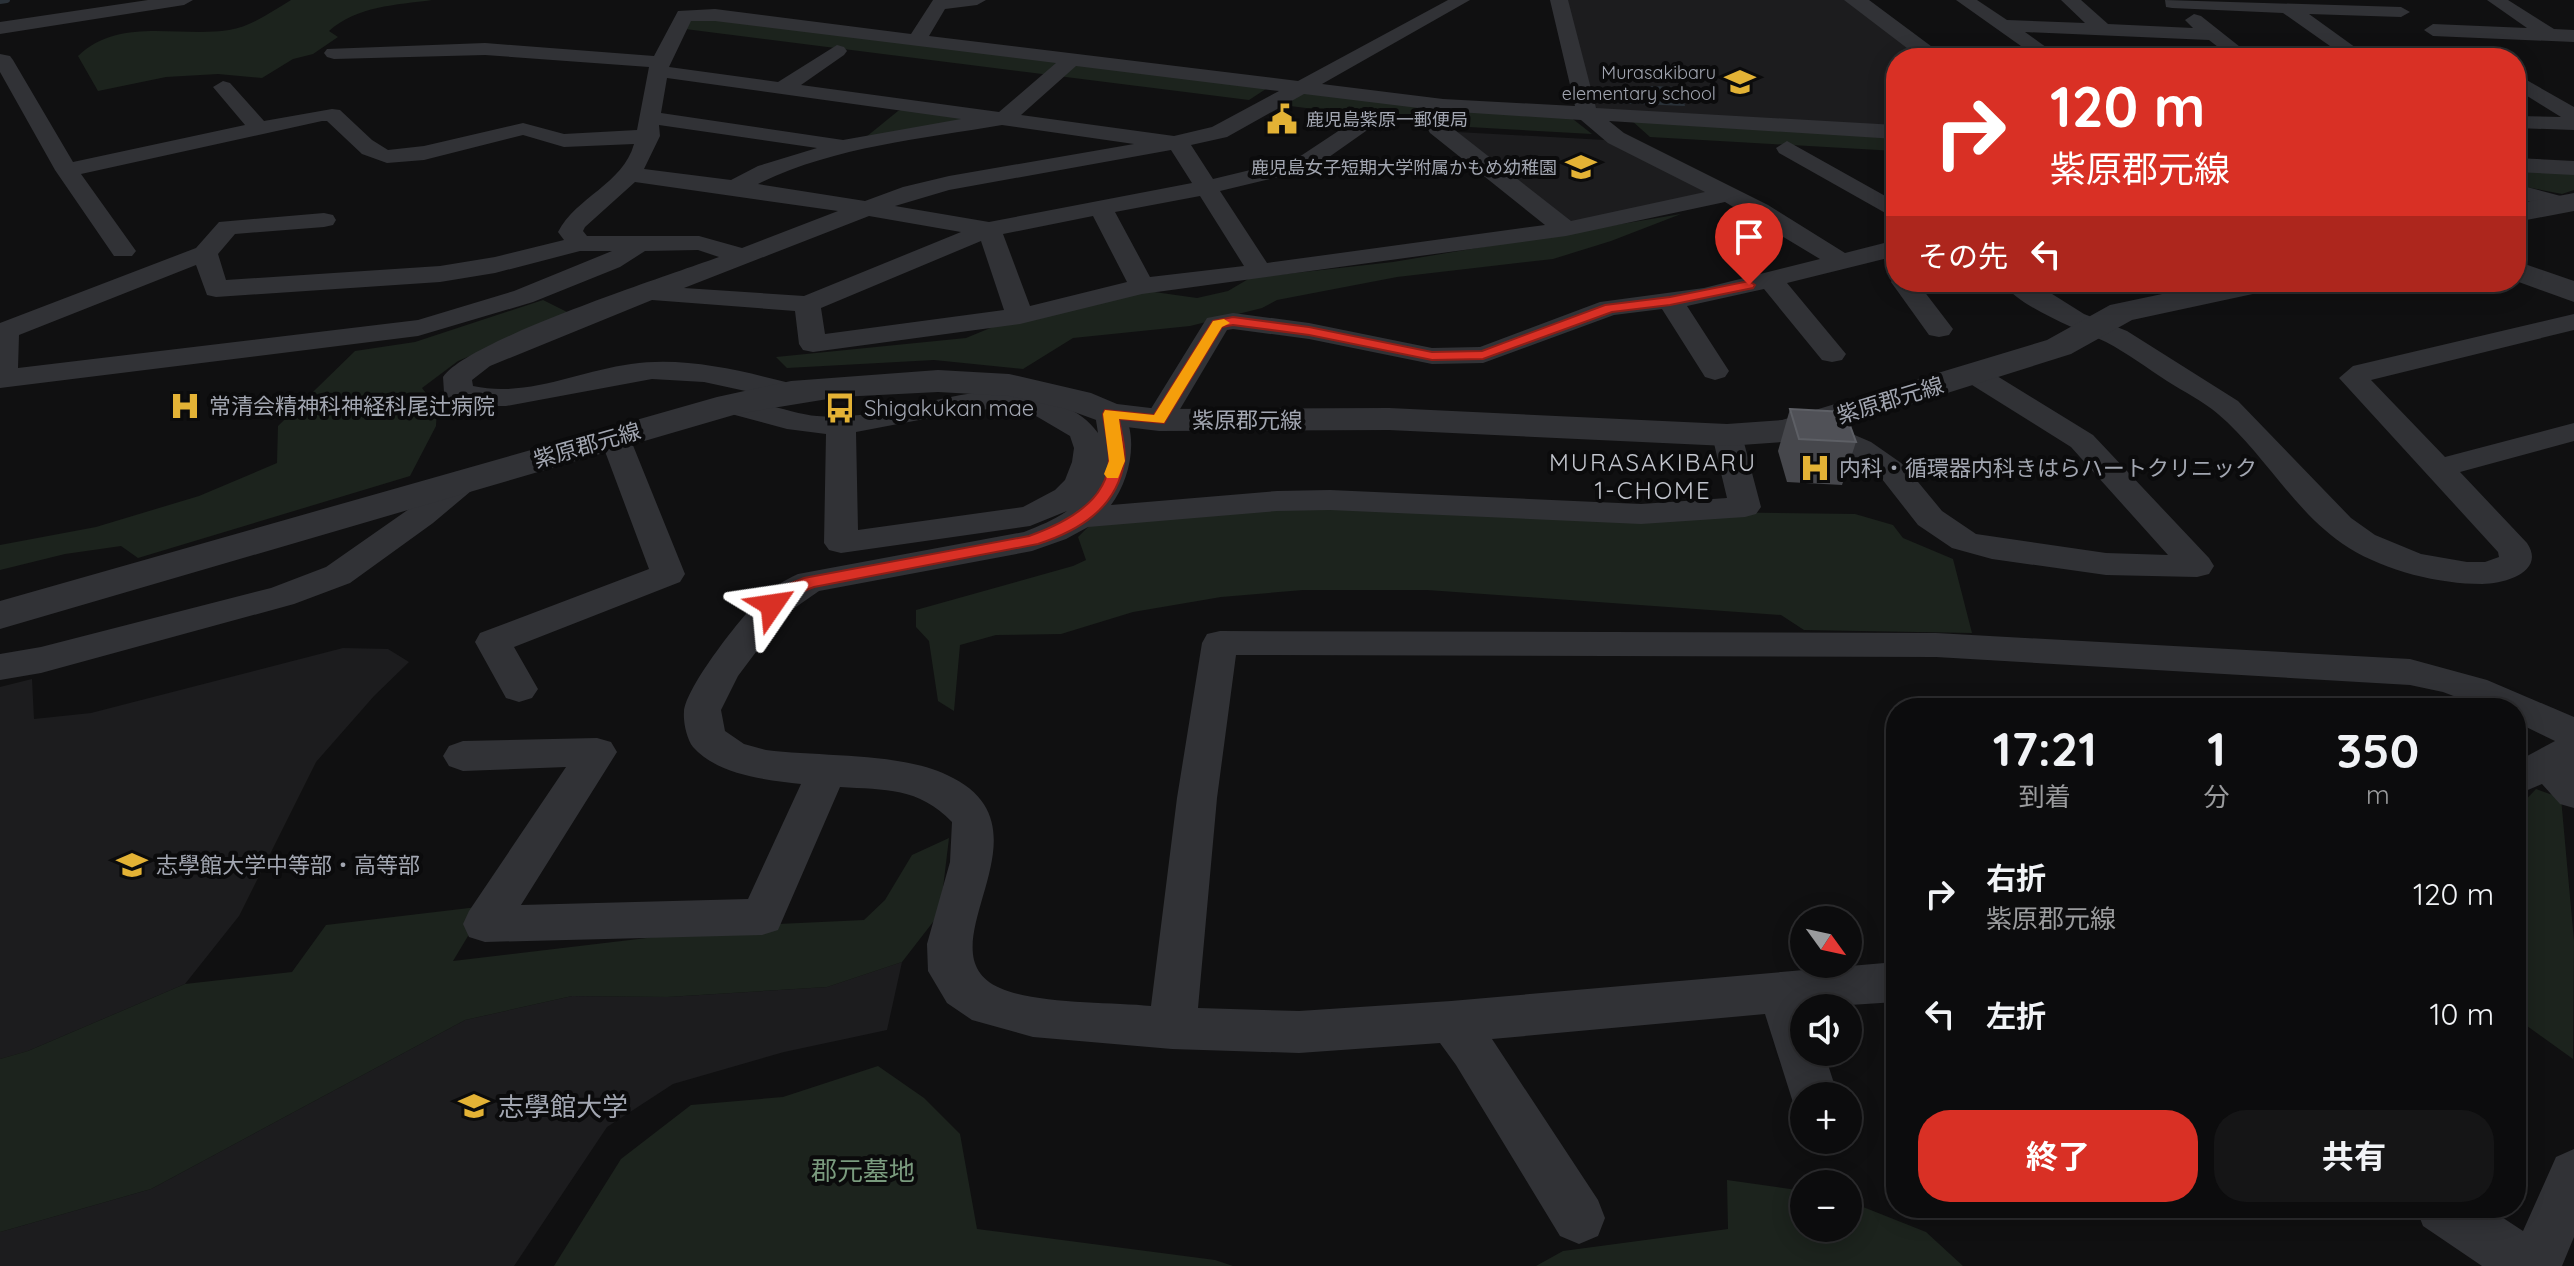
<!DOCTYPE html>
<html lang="ja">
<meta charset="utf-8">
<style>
body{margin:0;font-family:Quicksand,"Noto Sans JP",sans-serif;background:#151516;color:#f1f3f6;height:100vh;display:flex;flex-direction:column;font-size:30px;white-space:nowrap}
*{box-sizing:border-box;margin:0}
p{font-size:26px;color:#9a9b9d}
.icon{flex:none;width:44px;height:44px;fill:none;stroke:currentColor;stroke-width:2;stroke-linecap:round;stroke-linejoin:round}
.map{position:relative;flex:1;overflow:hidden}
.drawer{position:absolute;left:1886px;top:698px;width:640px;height:520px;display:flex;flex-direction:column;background:#0c0c0d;border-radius:32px;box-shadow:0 4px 20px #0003,0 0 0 2px #2c2c2e}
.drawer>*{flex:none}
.guide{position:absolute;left:1886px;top:48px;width:640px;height:244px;border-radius:32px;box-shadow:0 4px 20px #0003,0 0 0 2px #2c2c2e;background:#d93025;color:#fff;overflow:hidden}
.needle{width:52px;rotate:123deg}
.buttons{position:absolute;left:1790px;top:906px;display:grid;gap:16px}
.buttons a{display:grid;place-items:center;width:72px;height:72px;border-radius:50%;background:#0c0c0d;box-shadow:0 4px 20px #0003,0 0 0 2px #2c2c2e;font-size:40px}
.pin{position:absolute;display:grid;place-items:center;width:68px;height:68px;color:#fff;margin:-82px -34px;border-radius:50% 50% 50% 0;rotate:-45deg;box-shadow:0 0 8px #0007}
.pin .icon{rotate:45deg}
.me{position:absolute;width:88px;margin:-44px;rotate:58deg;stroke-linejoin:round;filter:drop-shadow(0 0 6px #0008)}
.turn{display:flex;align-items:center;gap:28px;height:168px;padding:0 32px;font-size:36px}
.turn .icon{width:104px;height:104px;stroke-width:2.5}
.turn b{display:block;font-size:56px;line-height:68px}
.then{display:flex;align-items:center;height:76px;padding:0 32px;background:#0003;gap:16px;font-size:30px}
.eta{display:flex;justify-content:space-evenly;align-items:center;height:136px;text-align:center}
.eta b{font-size:48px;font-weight:700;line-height:56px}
.cta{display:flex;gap:16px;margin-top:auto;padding:16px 32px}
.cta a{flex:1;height:92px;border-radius:32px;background:#d93025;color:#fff;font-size:32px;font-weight:700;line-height:92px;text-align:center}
.cta a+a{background:#151516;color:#f1f3f6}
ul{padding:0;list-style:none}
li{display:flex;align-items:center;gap:24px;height:120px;padding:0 32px}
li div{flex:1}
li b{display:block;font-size:30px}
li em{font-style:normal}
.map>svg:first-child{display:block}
.built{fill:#1c1c1e}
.green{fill:#1c231d}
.water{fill:#2a3138}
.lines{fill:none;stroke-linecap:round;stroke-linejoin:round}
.stream{stroke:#2a3138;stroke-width:6}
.minor{fill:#313236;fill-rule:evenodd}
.tertiary{fill:#313236;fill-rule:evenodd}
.wall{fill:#46474c}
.building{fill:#505157;stroke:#5d5f65;stroke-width:2}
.route{fill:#d93025;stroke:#8d1f18;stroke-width:2}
.slow{fill:#f59e0b}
.labels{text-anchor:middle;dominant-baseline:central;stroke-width:8;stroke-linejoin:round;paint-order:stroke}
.far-poi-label{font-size:18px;fill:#a2a6b1;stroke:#0b0b0c;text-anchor:end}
.street-label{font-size:22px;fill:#a2a6b1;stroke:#0b0b0c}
.poi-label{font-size:22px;fill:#a2a6b1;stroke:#0b0b0c;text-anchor:start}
.neighbourhood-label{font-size:24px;letter-spacing:2px;fill:#c2c5cd;stroke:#0b0b0c}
.near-poi-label{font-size:26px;fill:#a2a6b1;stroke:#0b0b0c;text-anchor:start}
.near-park-label{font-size:26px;fill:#7a9b7e;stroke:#0b0b0c}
</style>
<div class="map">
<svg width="2574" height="1266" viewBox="0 0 2574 1266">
<rect width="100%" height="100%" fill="#101011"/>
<!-- built -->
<path class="built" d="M1564 0H1845L1925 58H1896V126L1603 110 1591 106Z
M1457 132 1605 140 1713 191 1575 224 1564 222Z
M343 648 388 649 409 662 374 696 316 762 239 916 185 984 28 1051 0 1059V687L32 679 34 719 91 713Z
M902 962 887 1030 784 1052 673 1084 607 1127 514 1266H0V1232L151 1189 465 1020 572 996 667 997 827 987Z"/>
<!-- green -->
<path class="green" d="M291 0H432C396 5 357 6 329 31L338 37 313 54 293 59 262 78 218 74 166 77 98 91 78 56C120 16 178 38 229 30 252 26 271 12 291 0Z
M698 17 1269 87 1249 100 685 29 689 20Z
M1303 92 1569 116 1592 134 1451 126 1290 106 1285 101Z
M907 108 976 117 866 137 898 111Z
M1631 120 1896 136V151L1650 137Z
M2516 167 2574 169V190L2562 194 2516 185Z
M1681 214 1611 241 1553 259 1397 277 1277 300 1262 308 1190 326 1073 338 1023 369 934 360 787 368 776 357 966 338 1017 317 1133 289 1197 298 1228 291 1250 278 1393 262Z
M543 300 571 314 458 361 422 388 437 407 436 426 410 476 138 558 121 546 65 554 0 570V545L96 527 199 496 277 463 278 426 355 351 415 342Z
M1274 506 1855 514 1893 525 1903 538 1953 559 1972 633 1804 630 1781 615 1427 590H1303L1221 597 1133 612 1061 634 996 635 960 645 954 711 938 701 929 641 916 627V610L1073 566 1086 560 1078 537 1092 523Z
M2536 789 2561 798 2574 941 2573 1059 2516 1018V810Z
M949 838 940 913 902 962 827 987 667 997 572 996 465 1020 151 1189 0 1232V1059L28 1051 185 984 292 972 326 925 486 906 453 961 756 925 864 920 885 900 912 855Z
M878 1066 924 1098 960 1134 977 1229 1215 1260 1233 1266H554L621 1159 691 1105 783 1097Z
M1727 1180 1804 1191V1228H1848V1201L1926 1232 1963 1266H1536L1563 1251 1728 1229Z"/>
<!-- water -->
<path class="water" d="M1647 86 1681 87 1685 106 1616 103 1614 90 1648 92Z"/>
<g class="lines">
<!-- stream -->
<path class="stream" d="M0 1 7 0"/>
<!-- minor -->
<path class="minor" d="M148 0H193L184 5 0 34V22Z
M933 0H986L977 5 945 9 929 36 1298 81 1448 0H1470L1322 84 1443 99 1575 106 1550 0H1568L1596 108 1896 125V139L1609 121 1624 133 1768 205 1845 253 1896 240V256L1787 283 1846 354 1842 360 1832 362 1822 360 1764 289 1687 306 1729 371 1725 377 1715 380 1705 377 1662 309 1614 315 1483 363 1432 364 1309 339 1233 329 1227 330 1170 426 1159 429 1148 426 1144 420 1207 318 1233 313 1309 323 1432 348 1480 347 1600 302 1704 288 1820 259 1725 202 1566 236 1142 294 1020 324 813 352 803 350 799 344 795 311 652 300 490 366 472 380 473 386C526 398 579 371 631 364 688 356 746 372 801 386L806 392 801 398 791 401 704 382 652 379 506 406H482L449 398 444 392 443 377C468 340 667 276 719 257L698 250 645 251 620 267 533 302 418 336 0 388V323L196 248 219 222 324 213 333 215 336 220 333 225 324 227 235 234 218 254 226 280 440 266 495 257 564 240 558 232C576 197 623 184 634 144L564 147 523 135 424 160 387 163 362 154 327 121H322L81 174 136 251 132 256H114L55 170 0 72V54L10 56 13 60 73 162 245 125 213 87 223 81 230 83 264 121 332 109 340 110 372 140 388 150 424 146 523 123 564 134 637 130 649 67 485 55 334 59 327 57 324 53 327 49 485 43 654 56 678 11 715 9 911 34ZM691 21H715L1056 63 999 112 801 85 844 55 847 51 844 47 837 45 778 82 669 67ZM1076 66 1279 91 1212 127 1174 136 1021 115ZM667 78 961 119 843 140 661 113ZM1304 94 1443 111 1581 120 1608 143 1705 192 1571 221 1446 123 1438 122 1427 128 1430 133 1545 225 1267 263 1220 191 1312 169 1383 119 1372 113 1364 114 1296 159 1213 179 1191 145 1227 137ZM659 125 817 148 758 166 731 180 644 169 660 136ZM1002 125 1134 144 949 176 903 187 865 201 758 184C832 147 921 139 1002 125ZM1171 150 1192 183 989 222 895 206 949 190ZM635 182 838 211 742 248 699 236H587L583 231 585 227ZM1200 196 1244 266 1150 277 1115 212ZM869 216 961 232 804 296 684 288ZM1093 216 1127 282 1030 306 1003 234ZM981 241 1004 310 825 334 821 308ZM580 251H612L514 291 418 320 18 368 19 335 196 265 207 295 216 297 440 282 495 273Z
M1956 0H1977L2007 20 2085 23 2061 0H2081L2108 24 2193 28 2185 20 2194 14 2201 16 2254 58H2232L2209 40 2025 32 2061 58H2038Z
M2165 0 2401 7 2410 12 2401 17 2309 14 2370 58H2347L2283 13 2172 8 2166 7Z
M2487 0H2508L2554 29 2574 30V42L2433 36 2424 30 2433 24 2527 28Z
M2516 74 2574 107V130L2516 128V116L2561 117 2516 89Z
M1787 141 1896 202V219L1779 153 1776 148Z
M2516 158 2574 161V175L2516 172Z
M2516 184 2572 199 2574 207 2564 211 2516 198Z
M1895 276 1896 282H1917L1953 329 1949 335 1939 337 1929 335 1891 282Z
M2002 282H2033L2084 314 2127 331 2238 401 2351 518 2375 535 2421 554 2467 562H2485L2499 557 2498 552 2339 378 2353 366 2574 314V330L2371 380 2445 457 2574 423V441L2460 472 2527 543C2546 571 2506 584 2482 584 2439 584 2386 571 2349 548 2296 515 2265 454 2218 414 2203 401 2184 392 2167 381 2147 368 2127 353 2106 342 2077 329 2020 308 2002 282Z
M1974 365 1984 368 2093 435 2209 558 2214 566 2209 574 2197 577 2106 575 1992 559 1952 548 1918 525 1882 479 1849 456 1800 433 1796 427 1800 421 1811 418 1822 421 1871 442 1904 465 1942 511 1976 534 2106 553 2168 555 2071 447 1964 380 1960 374 1964 368Z
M990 391C1028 394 1075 400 1098 433L1095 414 1099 408 1110 405 1121 408C1140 436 1130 480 1111 505L1277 491 1330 490 1641 504 1727 498 1712 435 1716 429 1727 426 1738 429 1742 435 1761 507 1756 514 1745 517 1641 524 1330 510 1277 511 1088 527 1066 539 1032 551 819 591 783 616 738 676 721 710 725 731 744 744 766 750C820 757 899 752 947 775 1063 828 916 951 1000 988 1035 1004 1110 1002 1151 1006L1177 798 1202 643 1207 634 1220 631 1936 633 2410 659 2487 680 2574 717V808L2560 804 2542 784 2516 795V762L2555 741 2516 722V708H2485L2443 692 2410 685 1936 657 1236 655 1217 798 1198 1008 1299 1011 1451 1001 1896 962V1002L1804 1008V1052H1824L1838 1096H1804V1115L1796 1112 1765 1014 1492 1039 1598 1200 1605 1218 1598 1236 1579 1244 1560 1236 1456 1065 1440 1043 1299 1053 1172 1049 1033 1037 972 1020 947 1003 928 971 927 944 950 862 952 822C918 787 886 790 840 787L778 930 762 935 485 942 469 937 463 924 469 911 566 767 463 771 449 766 443 756 449 746 463 741 597 738 611 742 617 752 521 905 748 899 801 784C766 780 718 775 693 747 687 740 683 722 684 712 685 688 743 614 762 597 773 587 785 580 798 574L1024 532C1039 526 1054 520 1067 511L1030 526 841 553 829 550 824 543 826 434 787 429 720 411 715 405 720 399C741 393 790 414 817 416 874 421 933 396 990 391ZM990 409 1036 416 1070 436 1074 448 1072 462 1065 480 1055 490 1023 507 858 530 856 432 961 412Z
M615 429 626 432 630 438 685 574 680 582 514 647 538 689 532 698 519 702 506 698 475 642 480 633 649 569 600 438 604 432Z
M466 470 477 472 482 479 477 486 433 523 350 583 294 604 41 673 0 680V654L41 647 271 588 326 567 409 509 455 472Z
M2574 1149V1237L2562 1266H2482L2423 1226 2416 1208H2488L2523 1231 2556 1157Z"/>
<!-- tertiary -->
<path class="tertiary" d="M1844 0H1869L1947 58H1920Z
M2574 193V211L2516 222V204Z
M2516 261 2574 281V302L2516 281Z
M2219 282H2281L2276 289 2132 320 2071 354 1820 433 1782 442 1727 446 1389 430 1159 431 1110 425 1066 409 1009 396 938 392 840 397 737 414 0 629V601L717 397 791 381 938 370 1009 374 1091 393 1117 404 1159 409 1389 408 1727 424 1782 420 2047 340 2110 305Z"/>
</g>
<!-- wall -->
<path class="wall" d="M1790 409 1856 442 1842 485 1787 482 1778 451Z"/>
<!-- building -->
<path class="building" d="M1790 409 1845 412 1856 442 1799 439Z"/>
<!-- route -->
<path class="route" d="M1749 281 1755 285 1753 288 1670 305 1612 312 1483 359 1432 360 1309 335 1233 325 1222 327 1164 423 1119 419C1121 432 1127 450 1124 463 1116 509 1078 531 1038 544L814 587 796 594 772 611 763 605 784 586 804 578 1029 536C1063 524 1110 501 1109 457 1108 443 1105 428 1103 414L1105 410 1154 415 1213 321 1233 317 1309 327 1432 352 1482 351 1605 305 1670 297Z"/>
<!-- slow -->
<path class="slow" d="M1224 319 1230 323 1222 327 1164 423 1119 419 1125 461 1118 478H1107L1104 474 1109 461 1103 414 1105 410 1154 415 1213 321Z"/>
<!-- icons -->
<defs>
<g id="school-bare" transform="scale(2.4)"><path d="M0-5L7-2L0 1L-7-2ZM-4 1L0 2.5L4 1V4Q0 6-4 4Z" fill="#e3b235" stroke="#0b0b0c" stroke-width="2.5" paint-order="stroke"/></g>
<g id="civic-bare" transform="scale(2.4)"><path d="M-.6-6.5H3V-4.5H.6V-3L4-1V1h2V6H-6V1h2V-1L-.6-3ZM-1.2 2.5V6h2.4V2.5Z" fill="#e3b235" stroke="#0b0b0c" stroke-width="2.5" paint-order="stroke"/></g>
<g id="hospital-bare" transform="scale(2.4)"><path d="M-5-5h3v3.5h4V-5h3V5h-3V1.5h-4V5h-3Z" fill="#e3b235" stroke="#0b0b0c" stroke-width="2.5" paint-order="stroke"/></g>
<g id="bus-bare" transform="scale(2.4)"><path d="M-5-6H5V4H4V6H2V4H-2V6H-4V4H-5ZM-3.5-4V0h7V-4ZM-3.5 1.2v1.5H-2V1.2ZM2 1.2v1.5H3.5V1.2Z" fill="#e3b235" stroke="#0b0b0c" stroke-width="2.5" paint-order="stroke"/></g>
<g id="university-bare" transform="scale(2.4)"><path d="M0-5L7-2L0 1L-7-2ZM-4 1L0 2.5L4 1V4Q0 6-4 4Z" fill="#e3b235" stroke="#0b0b0c" stroke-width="2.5" paint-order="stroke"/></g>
</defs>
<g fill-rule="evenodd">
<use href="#school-bare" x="1740" y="82"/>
<use href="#civic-bare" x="1282" y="119"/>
<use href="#school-bare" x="1581" y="167"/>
<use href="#hospital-bare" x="185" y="406"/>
<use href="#bus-bare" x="840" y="408"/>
<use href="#hospital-bare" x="1815" y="468"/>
<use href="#school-bare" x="132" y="865"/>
<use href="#university-bare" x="474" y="1106"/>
</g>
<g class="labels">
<!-- far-poi labels -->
<g class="far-poi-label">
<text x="1716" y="72">Murasakibaru<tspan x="1716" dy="21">elementary school</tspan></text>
<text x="1306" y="119" text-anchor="start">鹿児島紫原一郵便局</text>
<text x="1557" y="167">鹿児島女子短期大学附属かもめ幼稚園</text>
</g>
<!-- street labels -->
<g class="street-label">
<text transform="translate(1890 400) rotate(-17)">紫原郡元線</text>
<text x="1247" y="420">紫原郡元線</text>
<text transform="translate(587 445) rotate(-16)">紫原郡元線</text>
</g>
<!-- poi labels -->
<g class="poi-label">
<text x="209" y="406">常清会精神科神経科尾辻病院</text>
<text x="864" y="408">Shigakukan mae</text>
<text x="1839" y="468">内科・循環器内科きはらハートクリニック</text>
<text x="156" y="865">志學館大学中等部・高等部</text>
</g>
<!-- neighbourhood labels -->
<g class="neighbourhood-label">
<text x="1653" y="462">MURASAKIBARU<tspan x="1653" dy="28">1-CHOME</tspan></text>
</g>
<!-- near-poi labels -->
<g class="near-poi-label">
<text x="498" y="1106">志學館大学</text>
</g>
<!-- near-park labels -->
<g class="near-park-label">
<text x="863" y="1170">郡元墓地</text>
</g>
</g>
</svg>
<div class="buttons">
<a><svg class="needle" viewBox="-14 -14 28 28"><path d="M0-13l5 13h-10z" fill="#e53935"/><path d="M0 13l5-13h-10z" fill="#9a9b9d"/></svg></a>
<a><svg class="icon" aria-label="sound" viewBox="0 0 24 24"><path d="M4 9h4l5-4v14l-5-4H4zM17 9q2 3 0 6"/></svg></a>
<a>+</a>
<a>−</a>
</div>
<div class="pin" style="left:1749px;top:285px;background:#d93025"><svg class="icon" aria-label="arrive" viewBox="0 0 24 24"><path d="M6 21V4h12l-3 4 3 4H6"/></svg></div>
<svg class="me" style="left:772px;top:605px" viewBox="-20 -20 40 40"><path d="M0-17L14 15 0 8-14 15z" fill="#d93025" stroke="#fff" stroke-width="4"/></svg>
<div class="guide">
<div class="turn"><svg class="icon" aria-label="right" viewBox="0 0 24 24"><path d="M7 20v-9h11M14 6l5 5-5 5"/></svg><div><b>120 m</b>紫原郡元線</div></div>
<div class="then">その先<svg class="icon" aria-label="left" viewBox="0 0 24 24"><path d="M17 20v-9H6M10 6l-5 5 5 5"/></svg></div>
</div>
<section class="drawer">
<div class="eta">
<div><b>17:21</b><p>到着</p></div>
<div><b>1</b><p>分</p></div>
<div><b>350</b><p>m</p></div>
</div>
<ul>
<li><svg class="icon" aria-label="right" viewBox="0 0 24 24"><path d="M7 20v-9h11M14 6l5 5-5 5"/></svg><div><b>右折</b><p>紫原郡元線</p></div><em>120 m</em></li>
<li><svg class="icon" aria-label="left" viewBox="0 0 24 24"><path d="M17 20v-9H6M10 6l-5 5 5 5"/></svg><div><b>左折</b></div><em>10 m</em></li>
</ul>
<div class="cta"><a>終了</a><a>共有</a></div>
</section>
</div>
